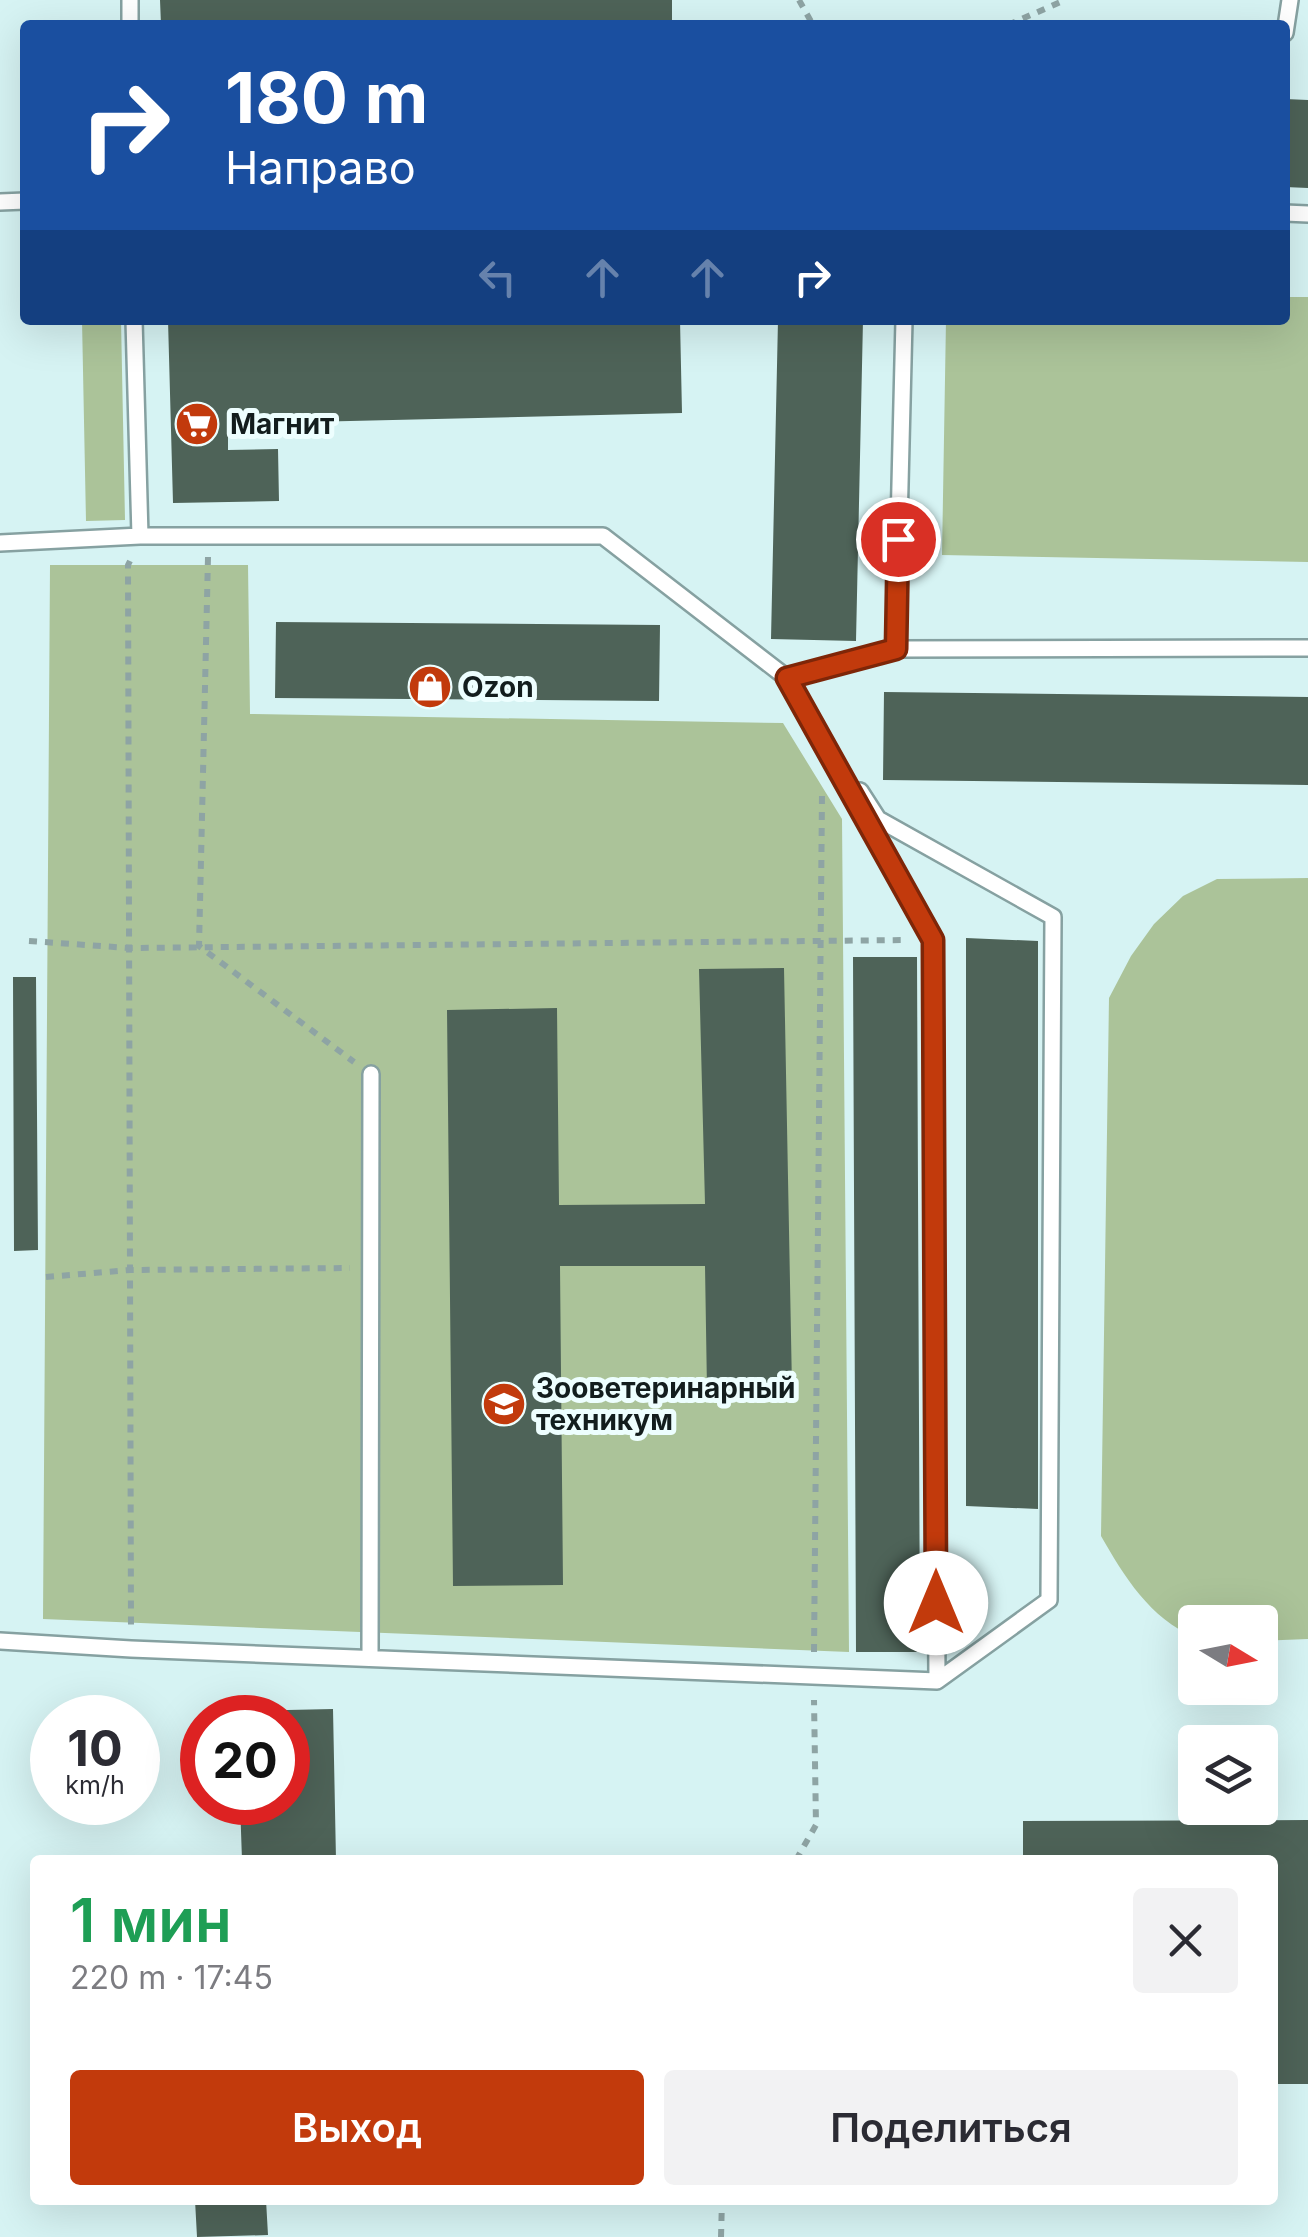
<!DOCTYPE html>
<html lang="ru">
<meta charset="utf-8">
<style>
body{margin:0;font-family:Inter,sans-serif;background:#f2f2f3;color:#2b2b33;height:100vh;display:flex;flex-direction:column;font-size:38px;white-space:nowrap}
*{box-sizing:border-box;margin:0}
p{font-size:32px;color:#7c7c81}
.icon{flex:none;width:55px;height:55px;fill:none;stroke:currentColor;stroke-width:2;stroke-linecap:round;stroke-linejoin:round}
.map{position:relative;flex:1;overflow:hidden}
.sheet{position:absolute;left:30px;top:1855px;width:1248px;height:350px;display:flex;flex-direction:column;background:#fff;border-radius:10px;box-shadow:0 10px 40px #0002}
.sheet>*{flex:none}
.top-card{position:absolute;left:20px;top:20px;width:1270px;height:305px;border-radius:10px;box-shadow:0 10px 40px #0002;background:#1a4fa0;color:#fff;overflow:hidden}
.needle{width:65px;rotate:100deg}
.controls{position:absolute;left:1178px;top:1605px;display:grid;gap:20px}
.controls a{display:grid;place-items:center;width:100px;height:100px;border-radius:10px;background:#fff;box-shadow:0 10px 40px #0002;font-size:50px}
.speed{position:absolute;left:30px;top:1695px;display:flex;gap:20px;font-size:50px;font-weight:700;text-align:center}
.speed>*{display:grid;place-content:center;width:130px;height:130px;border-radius:50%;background:#fff;box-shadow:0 10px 40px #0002;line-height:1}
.speed small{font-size:25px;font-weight:400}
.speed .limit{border:15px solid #d22;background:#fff;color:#111}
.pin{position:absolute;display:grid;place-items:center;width:85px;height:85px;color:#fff;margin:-42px;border:5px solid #fff;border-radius:50%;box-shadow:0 2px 10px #0007}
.me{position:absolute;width:110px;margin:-55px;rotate:0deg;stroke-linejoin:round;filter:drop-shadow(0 0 8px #0008)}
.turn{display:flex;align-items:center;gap:35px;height:210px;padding:0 40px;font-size:45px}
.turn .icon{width:130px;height:130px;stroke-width:2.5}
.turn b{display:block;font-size:70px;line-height:85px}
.lanes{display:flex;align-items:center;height:95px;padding:0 40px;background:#0003;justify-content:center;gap:50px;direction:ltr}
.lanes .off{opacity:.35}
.round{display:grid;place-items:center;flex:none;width:105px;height:105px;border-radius:10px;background:#f2f2f3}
.overview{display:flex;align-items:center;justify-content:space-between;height:170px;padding:0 40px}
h1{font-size:60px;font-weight:600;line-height:75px;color:#1e9e55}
.cta{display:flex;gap:20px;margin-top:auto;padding:20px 40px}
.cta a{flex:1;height:115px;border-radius:10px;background:#c23a0c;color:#fff;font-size:40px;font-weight:600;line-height:115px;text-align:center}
.cta a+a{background:#f2f2f3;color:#2b2b33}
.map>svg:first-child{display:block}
.green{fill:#abc399}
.building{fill:#4e6358}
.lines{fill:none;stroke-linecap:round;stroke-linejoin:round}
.lane-casing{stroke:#86a1a1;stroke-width:20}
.path{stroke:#8ea4a4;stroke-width:6;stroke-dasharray:8 8;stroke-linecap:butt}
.lane{stroke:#fff;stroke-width:15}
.route-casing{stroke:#7e2608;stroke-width:25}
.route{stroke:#c23a0c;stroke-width:18}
.labels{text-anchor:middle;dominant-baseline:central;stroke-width:10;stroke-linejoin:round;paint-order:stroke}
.poi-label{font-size:28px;font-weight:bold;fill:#131d1d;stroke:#edfefe;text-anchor:start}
</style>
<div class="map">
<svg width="1308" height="2237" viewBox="0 0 1308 2237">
<rect width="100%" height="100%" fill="#d6f3f3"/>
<!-- green -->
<path class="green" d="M1285 297H1308V562L942 555 946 320H1285Z
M82 320H121L125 520 86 521Z
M50 565H248L250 714 783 723 842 819 849 1652 43 1619Z
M1308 878V1639L1260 1641V1622H1195V1637C1150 1619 1124 1576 1101 1536L1109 998 1131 956 1154 924 1183 896 1217 879Z"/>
<!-- building -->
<path class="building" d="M160 0H672V25H161Z
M1285 99 1308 100V188L1285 187Z
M168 320H680L682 413 228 424V450L278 449 279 501 173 503Z
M778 320H863L856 641 771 639Z
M276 622 660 625 659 701 275 698Z
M884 692 1308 697V785L883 780Z
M966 938 1038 941V1509L966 1506Z
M853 957H917L920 1652H856Z
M784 968 792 1388 707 1390 705 1266H560L563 1585 453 1586 447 1010 557 1008 559 1205 705 1204 699 969Z
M13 977H36L38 1250 14 1251Z
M333 1709 336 1860H242L240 1802H288V1718H239V1711Z
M1308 1820V2084H1272V1860H1023V1821Z
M195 2200H266L268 2235 197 2237Z"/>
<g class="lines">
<!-- lane casing -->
<g class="lane-casing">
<path id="lane" d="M130 0V25
M1285 33 1290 0
M0 202 25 201
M1285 213 1308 214
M134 320 140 536
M0 543 140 536H603L787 678 896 649 1308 648
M896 649 904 320
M860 791 878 819 1053 917 1049 1600 937 1681
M0 1641 131 1649 937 1681 933 939 787 678
M370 1658 371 1074"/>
</g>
<!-- path -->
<path class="path" d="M799 0 813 25
M1008 25 1065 0
M208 557 199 946 354 1062
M130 561 128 565 131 1628
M29 941 129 948 907 940
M46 1277 130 1270 350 1268
M814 1652 822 795
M796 1860 816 1825 814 1700
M721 2237 722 2200"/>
<!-- lane -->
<use href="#lane" class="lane"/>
</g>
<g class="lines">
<!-- route casing -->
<g class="route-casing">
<path id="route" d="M898 539 896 649 787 678 933 940 936 1603"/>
</g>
<!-- route -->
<use href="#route" class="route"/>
</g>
<!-- icons -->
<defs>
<g id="supermarket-disc" transform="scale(2.25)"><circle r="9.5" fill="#c23a0c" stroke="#edfefe"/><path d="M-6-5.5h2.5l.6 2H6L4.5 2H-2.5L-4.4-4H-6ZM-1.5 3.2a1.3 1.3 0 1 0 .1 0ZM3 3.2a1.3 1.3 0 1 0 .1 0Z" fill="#fff"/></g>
<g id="shop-disc" transform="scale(2.25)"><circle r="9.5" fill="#c23a0c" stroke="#edfefe"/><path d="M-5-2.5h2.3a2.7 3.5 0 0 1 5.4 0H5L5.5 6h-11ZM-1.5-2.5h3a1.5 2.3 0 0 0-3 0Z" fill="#fff"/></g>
<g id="university-disc" transform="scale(2.25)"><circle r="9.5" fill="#c23a0c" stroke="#edfefe"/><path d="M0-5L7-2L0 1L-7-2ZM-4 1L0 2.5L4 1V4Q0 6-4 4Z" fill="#fff"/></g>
</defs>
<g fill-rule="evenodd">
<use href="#supermarket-disc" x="197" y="424"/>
<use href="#shop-disc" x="430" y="687"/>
<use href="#university-disc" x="504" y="1404"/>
</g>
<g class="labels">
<!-- poi labels -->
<g class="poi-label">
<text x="230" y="424">Магнит</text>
<text x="462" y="687">Ozon</text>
<text x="536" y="1388">Зооветеринарный<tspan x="536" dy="32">техникум</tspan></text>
</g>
</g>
</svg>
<div class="controls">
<a><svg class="needle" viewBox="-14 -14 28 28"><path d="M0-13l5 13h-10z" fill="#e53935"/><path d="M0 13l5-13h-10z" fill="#7c7c81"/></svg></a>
<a><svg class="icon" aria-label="layers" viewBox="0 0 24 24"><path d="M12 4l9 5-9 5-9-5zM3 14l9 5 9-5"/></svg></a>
</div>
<div class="speed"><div>10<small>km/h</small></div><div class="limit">20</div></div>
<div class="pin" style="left:898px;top:539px;background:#d93025"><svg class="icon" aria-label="arrive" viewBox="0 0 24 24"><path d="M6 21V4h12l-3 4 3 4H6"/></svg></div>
<svg class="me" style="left:936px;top:1603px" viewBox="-20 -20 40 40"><circle r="19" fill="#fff"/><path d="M0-13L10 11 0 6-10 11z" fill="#c23a0c"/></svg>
<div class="top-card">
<div class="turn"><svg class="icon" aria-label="right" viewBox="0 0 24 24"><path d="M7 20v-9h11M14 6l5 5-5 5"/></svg><div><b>180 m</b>Направо</div></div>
<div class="lanes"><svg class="icon off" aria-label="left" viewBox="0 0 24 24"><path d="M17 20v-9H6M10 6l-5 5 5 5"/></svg><svg class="icon off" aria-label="ahead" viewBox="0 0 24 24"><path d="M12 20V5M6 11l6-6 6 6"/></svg><svg class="icon off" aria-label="ahead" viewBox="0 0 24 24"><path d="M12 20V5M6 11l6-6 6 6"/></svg><svg class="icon" aria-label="right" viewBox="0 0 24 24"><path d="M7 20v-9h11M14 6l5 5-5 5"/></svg></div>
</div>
<section class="sheet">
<div class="overview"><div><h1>1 мин</h1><p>220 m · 17:45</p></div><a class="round"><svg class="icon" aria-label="close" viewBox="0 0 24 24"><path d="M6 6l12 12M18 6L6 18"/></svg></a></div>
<div class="cta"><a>Выход</a><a>Поделиться</a></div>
</section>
</div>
